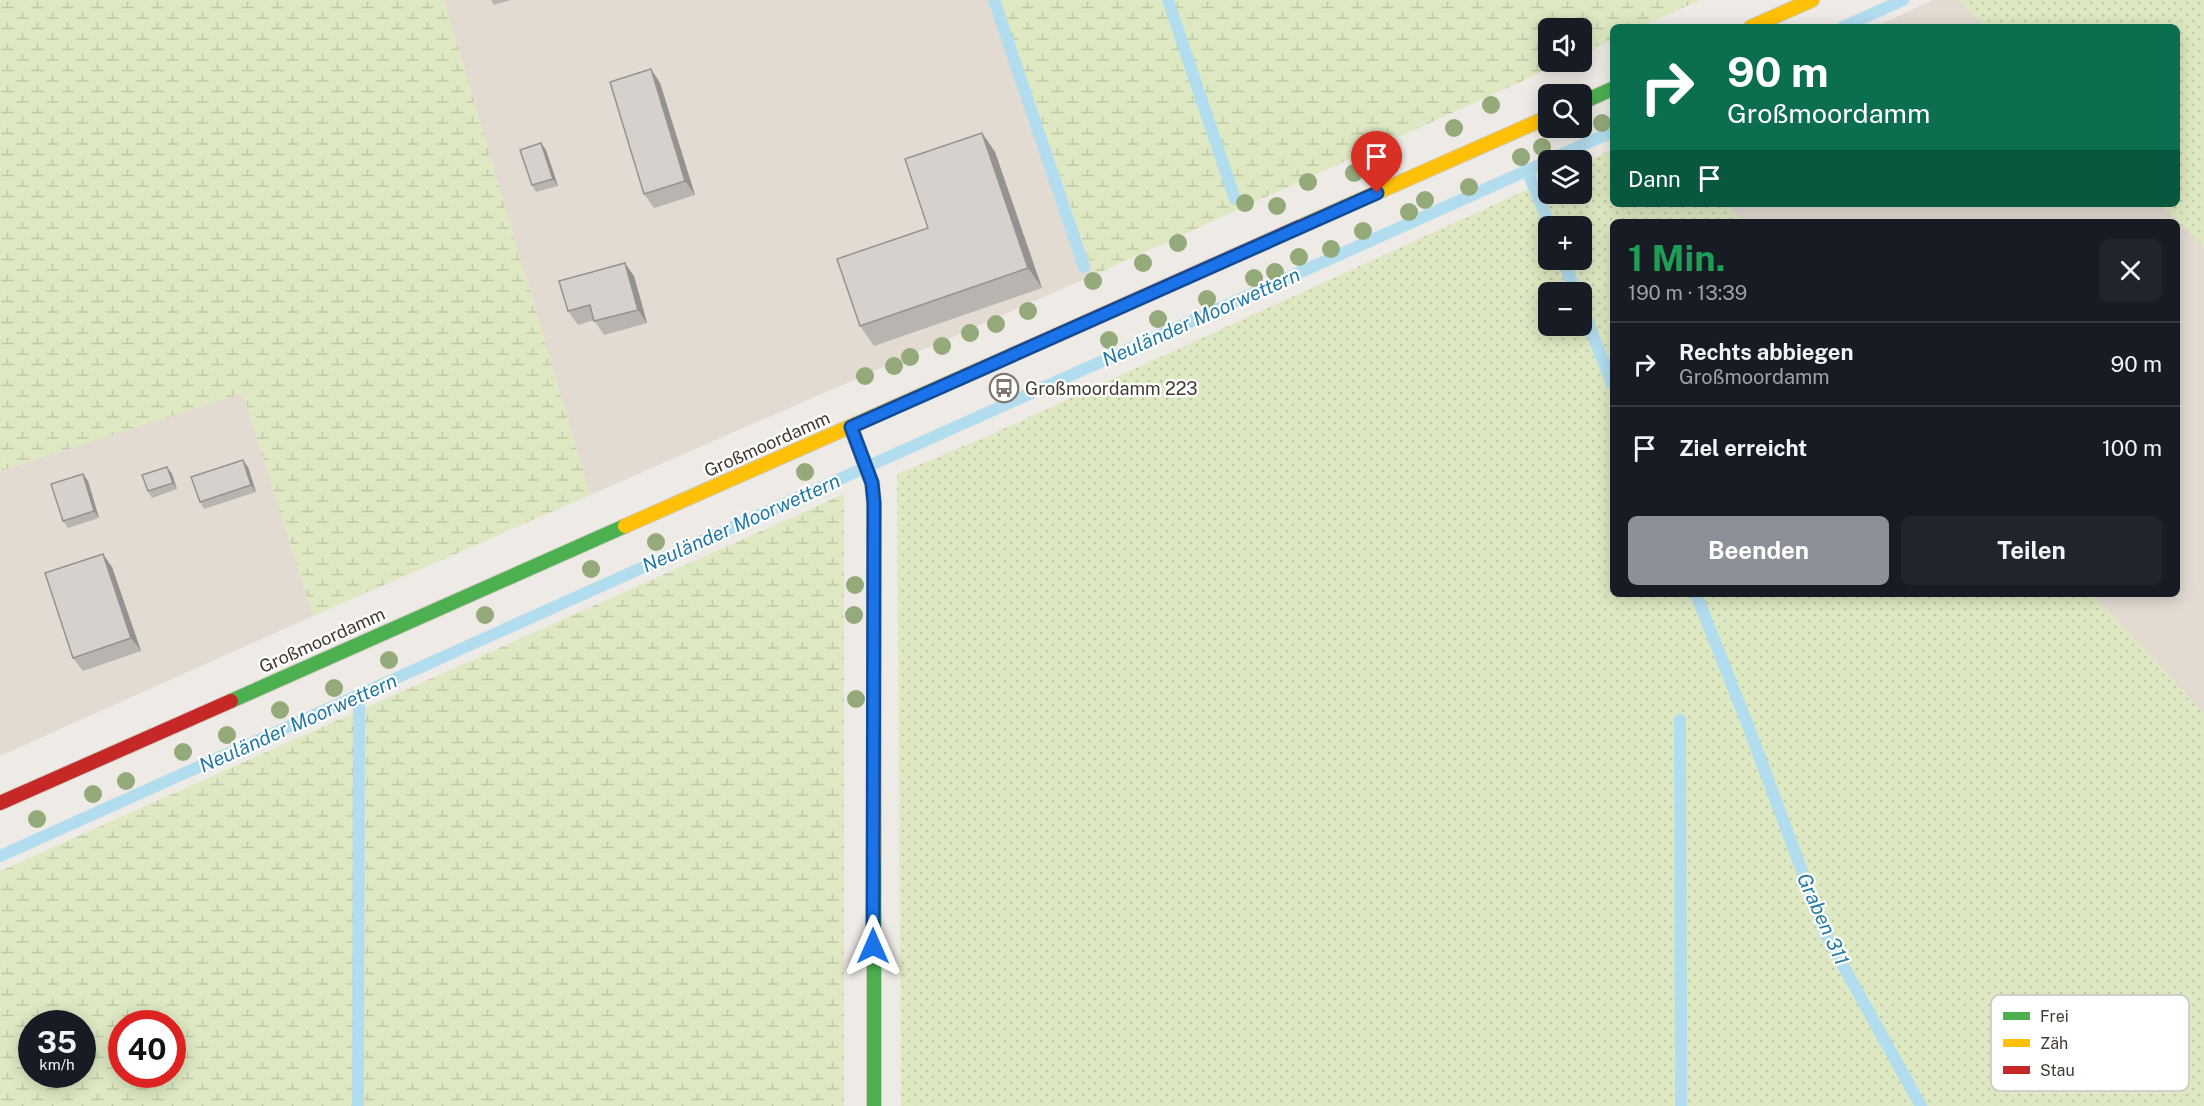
<!DOCTYPE html>
<html lang="de">
<meta charset="utf-8">
<style>
body{margin:0;font-family:"Public Sans",sans-serif;background:#20242c;color:#f1f3f6;height:100vh;display:flex;flex-direction:column;font-size:22px;white-space:nowrap}
*{box-sizing:border-box;margin:0}
p{font-size:20px;color:#9ea1a6}
.icon{flex:none;width:33px;height:33px;fill:none;stroke:currentColor;stroke-width:2;stroke-linecap:round;stroke-linejoin:round}
.map{position:relative;flex:1;overflow:hidden}
.side{position:absolute;left:1610px;top:219px;width:570px;height:378px;display:flex;flex-direction:column;background:#171b24;border-radius:9px;box-shadow:0 3px 15px #0003}
.side>*{flex:none}
.top-card{position:absolute;left:1610px;top:24px;width:570px;height:183px;border-radius:9px;box-shadow:0 3px 15px #0003;background:#0b6e4f;color:#fff;overflow:hidden}
.fabs{position:absolute;left:1538px;top:18px;display:grid;gap:12px}
.fabs a{display:grid;place-items:center;width:54px;height:54px;border-radius:9px;background:#171b24;box-shadow:0 3px 15px #0003;font-size:30px}
.speed{position:absolute;left:18px;top:1010px;display:flex;gap:12px;font-size:30px;font-weight:700;text-align:center}
.speed>*{display:grid;place-content:center;width:78px;height:78px;border-radius:50%;background:#171b24;box-shadow:0 3px 15px #0003;line-height:1}
.speed small{font-size:15px;font-weight:400}
.speed .limit{border:9px solid #d22;background:#fff;color:#111}
.pin{position:absolute;display:grid;place-items:center;width:51px;height:51px;color:#fff;margin:-62px -26px;border-radius:50% 50% 50% 0;rotate:-45deg;box-shadow:0 0 6px #0007}
.pin .icon{rotate:45deg}
.me{position:absolute;width:66px;margin:-33px;rotate:0deg;stroke-linejoin:round;filter:drop-shadow(0 0 4px #0008)}
.turn{display:flex;align-items:center;gap:21px;height:126px;padding:0 18px;font-size:27px}
.turn .icon{width:78px;height:78px;stroke-width:2.5}
.turn b{display:block;font-size:42px;line-height:51px}
.then{display:flex;align-items:center;height:57px;padding:0 18px;background:#0003;gap:12px;font-size:22px}
.round{display:grid;place-items:center;flex:none;width:63px;height:63px;border-radius:9px;background:#20242c}
.headline{display:flex;align-items:center;justify-content:space-between;height:102px;padding:0 18px}
h1{font-size:36px;font-weight:700;line-height:45px;color:#1e9e55}
.action{display:flex;gap:12px;margin-top:auto;padding:12px 18px}
.action a{flex:1;height:69px;border-radius:9px;background:#8c9099;color:#fff;font-size:24px;font-weight:700;line-height:69px;text-align:center}
.action a+a{background:#20242c;color:#f1f3f6}
ul{padding:0;list-style:none}
li{display:flex;align-items:center;gap:18px;height:84px;padding:0 18px;border-top:2px solid #363941}
li div{flex:1}
li b{display:block;font-size:22px}
li em{font-style:normal}
.map>svg:first-child{display:block}
.residential{fill:#e3dbd2}
.grass{fill:url(#grass-dots);fill-rule:evenodd}
.wetland{fill:url(#wetland-marsh);fill-rule:evenodd}
.lines{fill:none;stroke-linecap:round;stroke-linejoin:round}
.stream{stroke:#b2ddef;stroke-width:12}
.fast-casing{stroke:#cfc8bd;stroke-width:16}
.slow-casing{stroke:#cfc8bd;stroke-width:16}
.jam-casing{stroke:#cfc8bd;stroke-width:16}
.fast{stroke:#4caf50;stroke-width:14}
.slow{stroke:#ffc107;stroke-width:14}
.jam{stroke:#c62828;stroke-width:14}
.tree{fill:#94aa7b}
.wall{fill:#b8b4af}
.shaded-wall{fill:#96928f}
.building{fill:#d6d1cc;stroke:#96928f;stroke-width:1.5}
.route-casing{stroke:#114b97;stroke-width:15}
.route{stroke:#1a73e8;stroke-width:10}
.labels{text-anchor:middle;dominant-baseline:central;stroke-width:4.5;stroke-linejoin:round;paint-order:stroke}
.poi-label{font-size:18px;fill:#433b32;stroke:#fff;text-anchor:start}
.street-label{font-size:18px;fill:#433b32;stroke:#fff}
.water-label{font-size:20px;font-style:italic;fill:#2679a2;stroke:#fff}
.key{fill:#fff;stroke:#c7c4c2;stroke-width:1.5}
.key-label{font-size:16px;fill:#433b32}
</style>
<div class="map">
<svg width="2204" height="1106" viewBox="0 0 2204 1106">
<defs>
<pattern id="grass-dots" width="8" height="8" patternUnits="userSpaceOnUse" patternTransform="scale(1.5)"><rect width="8" height="8" fill="#dee9c3"/><path d="M2 2h.1M6 6h.1" fill="none" stroke="#c0c9a8" stroke-width="1.8" stroke-linecap="round"/></pattern>
<pattern id="wetland-marsh" width="20" height="14" patternUnits="userSpaceOnUse" patternTransform="scale(1.5)"><rect width="20" height="14" fill="#dee9c3"/><path d="M1 5h8M5 5V1M11 12h8M15 12V8" fill="none" stroke="#c0c9a8"/></pattern>
</defs>
<rect width="100%" height="100%" fill="#eeeae5"/>
<!-- residential -->
<path class="residential" d="M444 0H1000L1094 275 590 495Z
M1933 0H1960L1987 27H1875Z
M1726 204H2161L2204 248V713L2092 594H2176V222H1743Z
M243 392 313 616 0 756V471Z"/>
<!-- grass -->
<path class="grass" d="M1960 0H2204V248L2161 204H2176V27H1987Z
M1612 150V204H1726L1743 222H1612V594H2092L2204 713V1106H901L897 474 981 439 1548 180V194H1581V164ZM1548 226H1581V260H1548ZM1548 292H1581V326H1548Z"/>
<!-- wetland -->
<path class="wetland" d="M0 0H444L590 495 313 616 243 393 0 471Z
M1000 0H1700L1641 27H1612V40L1581 54V28H1548V62H1564L1094 275Z
M844 494V1106H0V871ZM32 1023H82V1074H32ZM122 1023H172V1074H122Z"/>
<g class="lines">
<!-- stream -->
<path class="stream" d="M994 0 1084 267
M1168 0 1235 199
M1843 27 1903 0
M1549 160 1612 132
M1527 170 1550 226
M1563 260 1576 292
M1581 304 1612 384
M1696 594 1747 723 1825 933 1921 1106
M1680 720 1681 1106
M0 856 1548 161
M358 1106 359 695"/>
<!-- fast casing -->
<g class="fast-casing">
<path id="fast" d="M1581 103 1612 89
M231 701 625 526
M874 858V1106"/>
</g>
<!-- slow casing -->
<g class="slow-casing">
<path id="slow" d="M1751 27 1812 0
M1299 227 1548 117
M851 427 872 483 874 503V858
M625 526 1012 355"/>
</g>
<!-- jam casing -->
<g class="jam-casing">
<path id="jam" d="M1012 355 1299 227
M0 803 231 701"/>
</g>
<!-- fast -->
<use href="#fast" class="fast"/>
<!-- slow -->
<use href="#slow" class="slow"/>
<!-- jam -->
<use href="#jam" class="jam"/>
</g>
<!-- trees -->
<g class="tree">
<circle cx="1491" cy="105" r="9"/>
<circle cx="1602" cy="123" r="9"/>
<circle cx="1454" cy="128" r="9"/>
<circle cx="1542" cy="147" r="9"/>
<circle cx="1521" cy="157" r="9"/>
<circle cx="1385" cy="158" r="9"/>
<circle cx="1354" cy="173" r="9"/>
<circle cx="1308" cy="182" r="9"/>
<circle cx="1469" cy="187" r="9"/>
<circle cx="1425" cy="200" r="9"/>
<circle cx="1245" cy="203" r="9"/>
<circle cx="1277" cy="206" r="9"/>
<circle cx="1409" cy="212" r="9"/>
<circle cx="1363" cy="231" r="9"/>
<circle cx="1178" cy="243" r="9"/>
<circle cx="1331" cy="249" r="9"/>
<circle cx="1299" cy="257" r="9"/>
<circle cx="1143" cy="263" r="9"/>
<circle cx="1275" cy="272" r="9"/>
<circle cx="1254" cy="278" r="9"/>
<circle cx="1093" cy="281" r="9"/>
<circle cx="1207" cy="299" r="9"/>
<circle cx="1028" cy="311" r="9"/>
<circle cx="1158" cy="319" r="9"/>
<circle cx="996" cy="324" r="9"/>
<circle cx="970" cy="333" r="9"/>
<circle cx="1109" cy="340" r="9"/>
<circle cx="942" cy="346" r="9"/>
<circle cx="910" cy="357" r="9"/>
<circle cx="894" cy="366" r="9"/>
<circle cx="865" cy="376" r="9"/>
<circle cx="805" cy="472" r="9"/>
<circle cx="656" cy="542" r="9"/>
<circle cx="591" cy="569" r="9"/>
<circle cx="855" cy="585" r="9"/>
<circle cx="485" cy="615" r="9"/>
<circle cx="854" cy="615" r="9"/>
<circle cx="389" cy="660" r="9"/>
<circle cx="334" cy="688" r="9"/>
<circle cx="856" cy="699" r="9"/>
<circle cx="280" cy="710" r="9"/>
<circle cx="227" cy="735" r="9"/>
<circle cx="183" cy="752" r="9"/>
<circle cx="126" cy="781" r="9"/>
<circle cx="93" cy="794" r="9"/>
<circle cx="37" cy="819" r="9"/>
</g>
<!-- wall -->
<path class="wall" d="M491 0H511L494 5Z
M651 69 660 83 695 195 654 208 644 194Z
M982 133 995 152 1042 288 874 346 860 326 928 228Z
M546 150 558 186 536 192 532 185Z
M634 276 647 323 604 335 594 320 578 325 568 311Z
M167 467 172 474 177 489 152 498 148 491Z
M248 467 256 492 204 509 200 502Z
M83 474 88 481 99 518 68 528 63 521Z
M112 567 141 651 83 671 73 658Z"/>
<!-- shaded-wall -->
<path class="shaded-wall" d="M651 69 660 83 695 195 685 181Z
M982 133 995 152 1042 288 1028 268Z
M541 143 546 150 558 186 553 179Z
M625 263 634 276 647 323 638 310Z
M243 460 248 467 256 492 251 485Z
M167 467 172 474 177 489 173 483Z
M83 474 88 481 99 518 94 511Z
M103 554 112 567 141 651 131 638Z"/>
<!-- building -->
<path class="building" d="M651 69 685 181 644 194 610 82Z
M982 133 1028 268 860 326 837 259 928 228 905 159Z
M541 143 553 179 532 185 520 150Z
M625 263 638 310 594 321 590 305 568 311 559 281Z
M243 460 251 485 200 502 191 477Z
M167 467 173 483 148 491 142 475Z
M83 474 94 511 63 521 51 484Z
M103 554 131 638 73 658 45 573Z"/>
<g class="lines">
<!-- route casing -->
<g class="route-casing">
<path id="route" d="M873 946 874 503 872 483 851 427 1377 193"/>
</g>
<!-- route -->
<use href="#route" class="route"/>
</g>
<!-- icons -->
<defs>
<g id="bus-ring" transform="scale(1.5)"><circle r="9.5" fill="#fff" stroke="#7f7871" stroke-width="1.5"/><path d="M-5-6H5V4H4V6H2V4H-2V6H-4V4H-5ZM-3.5-4V0h7V-4ZM-3.5 1.2v1.5H-2V1.2ZM2 1.2v1.5H3.5V1.2Z" fill="#7f7871"/></g>
</defs>
<g fill-rule="evenodd">
<use href="#bus-ring" x="1004" y="388"/>
</g>
<g class="labels">
<!-- poi labels -->
<g class="poi-label">
<text x="1025" y="388">Großmoordamm 223</text>
</g>
<!-- street labels -->
<g class="street-label">
<text transform="translate(767 444) rotate(-24)">Großmoordamm</text>
<text transform="translate(322 640) rotate(-24)">Großmoordamm</text>
</g>
<!-- water labels -->
<g class="water-label">
<text transform="translate(1201 317) rotate(-24)">Neuländer Moorwettern</text>
<text transform="translate(741 523) rotate(-24)">Neuländer Moorwettern</text>
<text transform="translate(298 723) rotate(-24)">Neuländer Moorwettern</text>
<text transform="translate(1823 919) rotate(66)">Graben 311</text>
</g>
</g>
<!-- legend -->
<rect x="1991" y="995" width="198" height="96" rx="9" class="key"/>
<rect x="2003" y="1012" width="27" height="8" fill="#4caf50"/>
<rect x="2003" y="1039" width="27" height="8" fill="#ffc107"/>
<rect x="2003" y="1066" width="27" height="8" fill="#c62828"/>
<g class="key-label">
<text x="2040" y="1022">Frei</text>
<text x="2040" y="1049">Zäh</text>
<text x="2040" y="1076">Stau</text>
</g>
</svg>
<div class="fabs">
<a><svg class="icon" aria-label="sound" viewBox="0 0 24 24"><path d="M4 9h4l5-4v14l-5-4H4zM17 9q2 3 0 6"/></svg></a>
<a><svg class="icon" aria-label="search" viewBox="0 0 24 24"><circle cx="10" cy="10" r="6"/><path d="M15 15l6 6"/></svg></a>
<a><svg class="icon" aria-label="layers" viewBox="0 0 24 24"><path d="M12 4l9 5-9 5-9-5zM3 14l9 5 9-5"/></svg></a>
<a>+</a>
<a>−</a>
</div>
<div class="speed"><div>35<small>km/h</small></div><div class="limit">40</div></div>
<div class="pin" style="left:1377px;top:193px;background:#d93025"><svg class="icon" aria-label="arrive" viewBox="0 0 24 24"><path d="M6 21V4h12l-3 4 3 4H6"/></svg></div>
<svg class="me" style="left:873px;top:946px" viewBox="-20 -20 40 40"><path d="M0-17L14 15 0 8-14 15z" fill="#1a73e8" stroke="#fff" stroke-width="4"/></svg>
<div class="top-card">
<div class="turn"><svg class="icon" aria-label="right" viewBox="0 0 24 24"><path d="M7 20v-9h11M14 6l5 5-5 5"/></svg><div><b>90 m</b>Großmoordamm</div></div>
<div class="then">Dann<svg class="icon" aria-label="arrive" viewBox="0 0 24 24"><path d="M6 21V4h12l-3 4 3 4H6"/></svg></div>
</div>
<section class="side">
<div class="headline"><div><h1>1 Min.</h1><p>190 m · 13:39</p></div><a class="round"><svg class="icon" aria-label="close" viewBox="0 0 24 24"><path d="M6 6l12 12M18 6L6 18"/></svg></a></div>
<ul>
<li><svg class="icon" aria-label="right" viewBox="0 0 24 24"><path d="M7 20v-9h11M14 6l5 5-5 5"/></svg><div><b>Rechts abbiegen</b><p>Großmoordamm</p></div><em>90 m</em></li>
<li><svg class="icon" aria-label="arrive" viewBox="0 0 24 24"><path d="M6 21V4h12l-3 4 3 4H6"/></svg><div><b>Ziel erreicht</b></div><em>100 m</em></li>
</ul>
<div class="action"><a>Beenden</a><a>Teilen</a></div>
</section>
</div>
